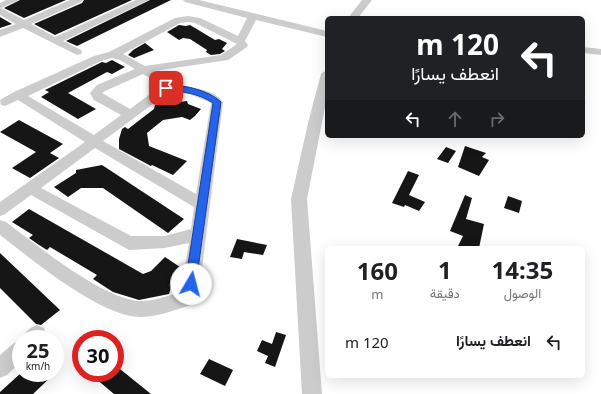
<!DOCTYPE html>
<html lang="ar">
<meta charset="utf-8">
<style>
body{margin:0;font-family:"Noto Sans",Vazirmatn,sans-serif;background:#f6f6f6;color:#202124;direction:rtl;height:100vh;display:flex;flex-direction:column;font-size:15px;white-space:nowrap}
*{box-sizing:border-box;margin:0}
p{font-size:13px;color:#757577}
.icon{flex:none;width:22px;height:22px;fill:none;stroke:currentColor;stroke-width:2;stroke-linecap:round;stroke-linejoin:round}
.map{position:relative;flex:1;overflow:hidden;direction:ltr}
.sheet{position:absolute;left:325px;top:246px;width:260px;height:132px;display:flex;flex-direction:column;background:#fff;border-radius:6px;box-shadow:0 4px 16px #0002;direction:rtl}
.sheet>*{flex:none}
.hud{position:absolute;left:325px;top:16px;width:260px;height:122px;border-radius:6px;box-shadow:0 4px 16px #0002;direction:rtl;background:#202124;color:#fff;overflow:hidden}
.speed{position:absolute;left:12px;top:330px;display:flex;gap:8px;font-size:20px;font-weight:700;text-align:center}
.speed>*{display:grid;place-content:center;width:52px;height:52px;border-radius:50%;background:#fff;box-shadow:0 4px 16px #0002;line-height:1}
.speed small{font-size:10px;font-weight:400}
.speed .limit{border:6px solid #d22;background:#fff;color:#111}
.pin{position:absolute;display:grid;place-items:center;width:34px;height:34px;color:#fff;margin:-17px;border-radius:8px;box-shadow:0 2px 6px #0006}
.me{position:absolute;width:44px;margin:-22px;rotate:8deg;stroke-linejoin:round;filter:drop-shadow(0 0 3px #0008)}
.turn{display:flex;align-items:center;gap:14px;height:84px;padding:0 20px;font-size:18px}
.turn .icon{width:52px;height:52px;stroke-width:2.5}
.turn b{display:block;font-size:28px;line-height:34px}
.lanes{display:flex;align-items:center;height:38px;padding:0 20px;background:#0003;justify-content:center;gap:20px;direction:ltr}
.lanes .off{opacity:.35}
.eta{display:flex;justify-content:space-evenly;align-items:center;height:68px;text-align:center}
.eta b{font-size:24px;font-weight:700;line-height:28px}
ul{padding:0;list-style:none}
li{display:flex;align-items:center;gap:12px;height:56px;padding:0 20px}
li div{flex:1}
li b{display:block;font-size:15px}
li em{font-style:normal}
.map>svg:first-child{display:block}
.building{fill:#161616}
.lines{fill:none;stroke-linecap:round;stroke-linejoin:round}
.minor{fill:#ccc;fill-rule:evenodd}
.route{fill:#2563eb;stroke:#184099}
</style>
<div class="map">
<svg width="601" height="394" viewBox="0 0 601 394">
<rect width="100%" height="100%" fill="#fff"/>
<!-- building -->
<path class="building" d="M20 0H66L24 18 4 8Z
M84 0H132L55 35 34 24 82 3Z
M150 0H171L77 46 66 41Z
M0 17 12 24 0 28Z
M179 25 186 26 190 25 215 40 219 39 227 43 222 49 225 51 220 54 211 55 206 52 207 50 190 39 183 38 179 40 167 32Z
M145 43 154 50 134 58 128 55 133 50Z
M112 60 125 67 112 74 107 72 68 93 96 109 78 119 41 97 49 92 45 90 102 62 106 63Z
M187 101 188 104 201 109 195 116 190 120 182 117 163 120 147 133 149 146 187 161 173 175 152 165 151 166 119 149V139L122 129 125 127 128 129 154 109 155 105Z
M19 120 63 144 50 153 59 158 30 178 12 168 36 152 0 132Z
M465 146 486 153 482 157 489 160 479 176 458 167Z
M446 147 456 151 448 163 437 159Z
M102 165 184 219 168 233 103 188H81L68 197 54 187 76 173V170Z
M408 171 419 175 409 195 425 202 419 211 405 205 404 207 392 203Z
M465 195 472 198 466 219 484 224 479 248H457L463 236 450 231Z
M508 196 522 201 519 213 504 208Z
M29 209 143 274 151 271 165 257 183 269 182 276 172 284 169 294 139 300 113 292 93 279 97 275 50 247 47 250 39 245 29 238 33 235 12 222Z
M237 239 267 245 263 255 244 252 242 259 230 257Z
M0 253 60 310 41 325 36 324 0 288Z
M276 332 286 335 275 367 265 363 268 356 257 351 262 340 272 344Z
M209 359 233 370 225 386 200 374Z
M115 365 151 394H114L89 373H115Z
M21 373H55L33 394H0V392Z"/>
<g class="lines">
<!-- minor -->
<path class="minor" d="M6 0H19L1 8 24 20 70 0H83L81 2 31 24 55 37 136 0H149L63 41 81 50 82 52 81 54 77 55 23 28 0 37V30L16 24 0 15V3Z
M183 0H199L327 31V37L256 20 245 41 248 45 247 47 228 60 154 71 172 82 173 85C188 86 214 89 223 102L200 284 190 305C175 310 157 317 140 317 99 316 33 260 0 235V220L6 222C37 245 101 298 139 301 152 302 166 296 178 293L182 284 189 243 165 248 129 250 31 195 5 214 0 216V202L85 142 18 100 5 106 1 105 0 100 14 92 94 56 109 52 175 18 188 16 200 18 238 36 247 18 185 2ZM188 22 195 23 237 44 221 55 145 66 123 54 180 23ZM112 58 120 60 135 69 97 85 90 93 94 100 121 115 94 135 28 96 101 61ZM143 74 162 85 130 109 102 93 105 91ZM169 92 190 94 211 103 196 194 103 141ZM95 148 194 207 191 229 165 236H131L41 188Z
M362 0H372L358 18H348Z
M583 47 601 49V55L583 53Z
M327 71V97L307 199 322 394H302L291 199 309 119 321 74 323 72Z
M37 325 44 328 46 334 44 339H22C26 331 29 328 37 325Z
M21 340V362L7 375 0 378V355L14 343Z"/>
</g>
<!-- route -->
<path class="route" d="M163 86C179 83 209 90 221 102L196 284 194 287 191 289 187 287 185 284 213 103C198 93 183 92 166 90L163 89Z"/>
</svg>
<div class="speed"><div>25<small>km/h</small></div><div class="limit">30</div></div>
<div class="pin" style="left:166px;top:88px;background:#d93025"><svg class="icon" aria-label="arrive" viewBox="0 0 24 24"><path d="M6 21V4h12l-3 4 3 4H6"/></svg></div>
<svg class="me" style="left:191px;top:284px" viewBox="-20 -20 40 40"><circle r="19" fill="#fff"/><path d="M0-13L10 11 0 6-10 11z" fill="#2563eb"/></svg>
<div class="hud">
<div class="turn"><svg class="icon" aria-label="left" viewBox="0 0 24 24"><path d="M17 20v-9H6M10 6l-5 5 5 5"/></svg><div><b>120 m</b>انعطف يسارًا</div></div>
<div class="lanes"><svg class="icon" aria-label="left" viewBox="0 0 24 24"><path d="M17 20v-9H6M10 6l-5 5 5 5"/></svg><svg class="icon off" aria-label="ahead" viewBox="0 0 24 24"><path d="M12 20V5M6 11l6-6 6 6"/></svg><svg class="icon off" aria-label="right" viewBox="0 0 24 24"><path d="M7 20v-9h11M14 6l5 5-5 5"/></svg></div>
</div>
<section class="sheet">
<div class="eta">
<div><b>14:35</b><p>الوصول</p></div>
<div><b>1</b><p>دقيقة</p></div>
<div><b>160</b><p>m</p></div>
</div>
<ul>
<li><svg class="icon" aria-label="left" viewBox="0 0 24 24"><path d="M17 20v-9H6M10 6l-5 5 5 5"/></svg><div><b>انعطف يسارًا</b></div><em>120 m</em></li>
</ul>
</section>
</div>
